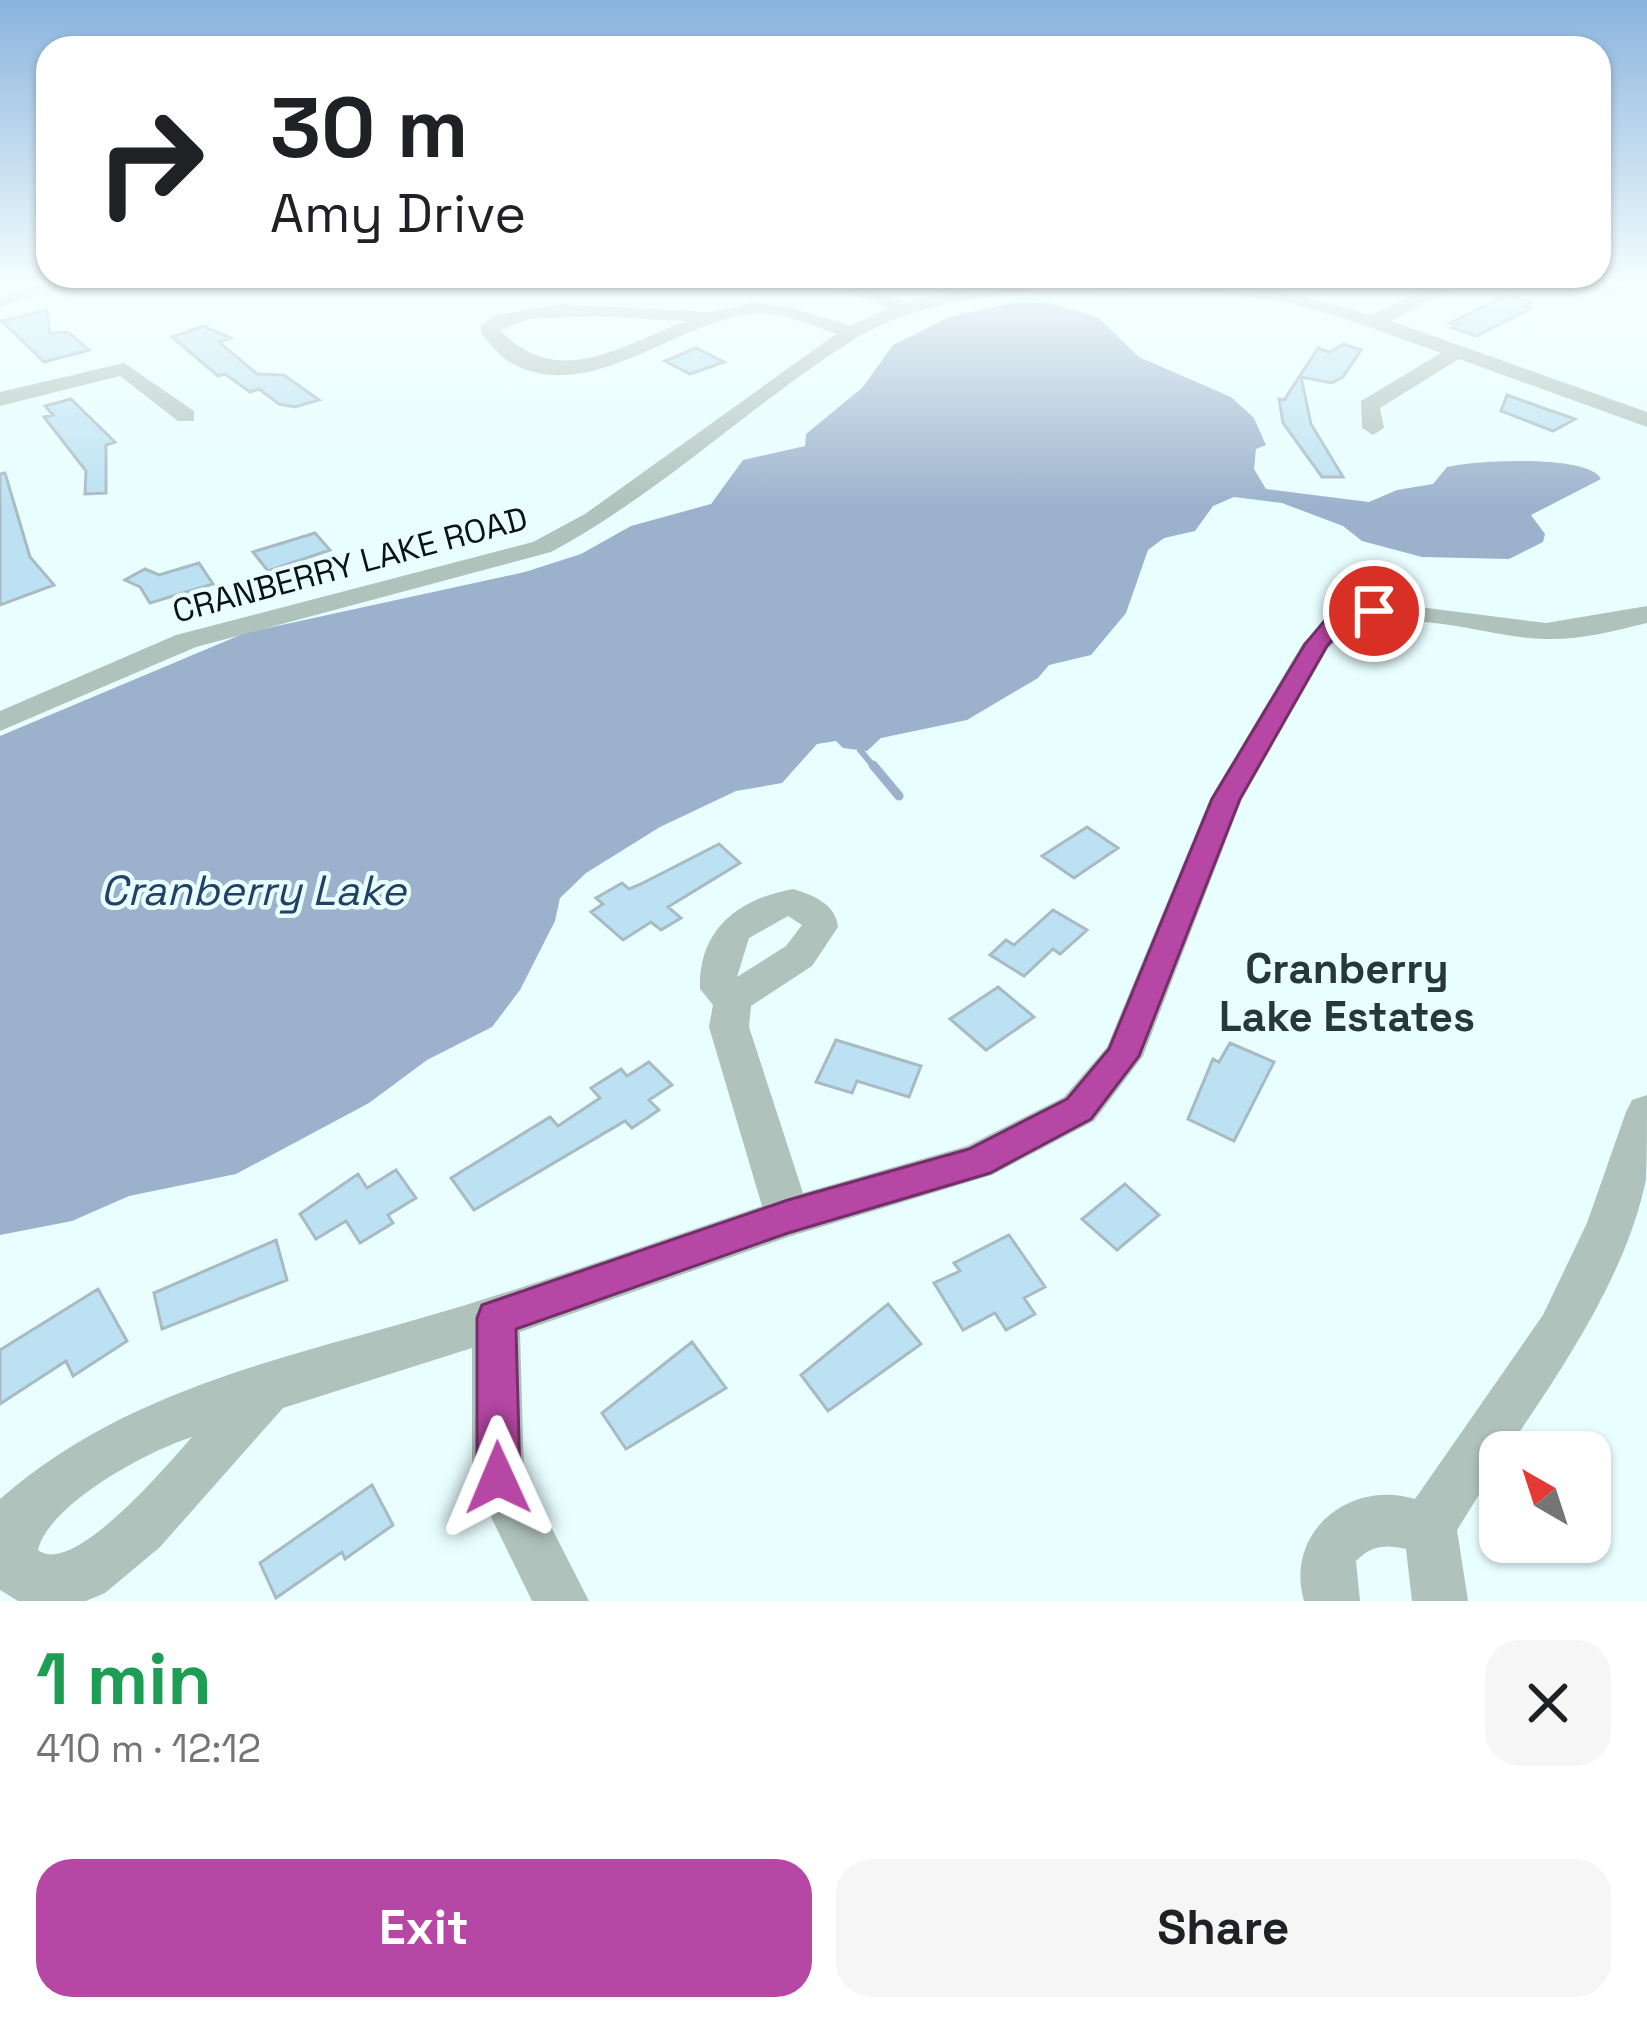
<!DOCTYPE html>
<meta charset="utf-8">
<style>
body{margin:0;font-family:"Space Grotesk",sans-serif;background:#f6f6f6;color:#202124;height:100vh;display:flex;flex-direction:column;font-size:45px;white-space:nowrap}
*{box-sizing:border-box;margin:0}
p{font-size:39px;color:#757577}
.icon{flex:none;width:66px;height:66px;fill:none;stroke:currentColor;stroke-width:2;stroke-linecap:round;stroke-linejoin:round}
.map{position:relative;height:1601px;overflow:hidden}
.drawer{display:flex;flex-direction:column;background:#fff;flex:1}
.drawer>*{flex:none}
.guide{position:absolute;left:36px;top:36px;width:1575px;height:252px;border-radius:36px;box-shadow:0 3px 9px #0004;background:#fff;color:#202124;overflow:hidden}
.needle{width:78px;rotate:321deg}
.controls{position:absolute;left:1479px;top:1431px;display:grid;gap:24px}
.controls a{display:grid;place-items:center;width:132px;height:132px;border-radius:24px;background:#fff;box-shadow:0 3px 9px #0004;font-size:60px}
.pin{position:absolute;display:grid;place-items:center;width:102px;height:102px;color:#fff;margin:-51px;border:6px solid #fff;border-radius:50%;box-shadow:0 3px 12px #0007}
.me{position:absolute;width:132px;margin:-66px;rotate:359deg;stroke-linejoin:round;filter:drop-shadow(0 0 9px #0008)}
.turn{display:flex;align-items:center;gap:42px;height:252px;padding:0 36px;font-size:54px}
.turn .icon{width:156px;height:156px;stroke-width:2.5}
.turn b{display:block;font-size:84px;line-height:102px}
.round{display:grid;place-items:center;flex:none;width:126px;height:126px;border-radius:36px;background:#f6f6f6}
.summary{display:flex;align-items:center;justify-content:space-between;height:204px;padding:0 36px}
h1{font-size:72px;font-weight:700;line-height:90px;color:#1e9e55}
.cta{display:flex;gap:24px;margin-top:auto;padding:24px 36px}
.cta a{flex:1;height:138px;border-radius:36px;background:#b647a4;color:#fff;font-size:48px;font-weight:700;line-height:138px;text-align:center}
.cta a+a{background:#f6f6f6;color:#202124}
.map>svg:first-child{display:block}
.water{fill:#9bb1cc}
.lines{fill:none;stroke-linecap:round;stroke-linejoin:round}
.stream-far1{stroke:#9bb1cc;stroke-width:6}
.stream{stroke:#9bb1cc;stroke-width:9}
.building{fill:#bbe1f2;stroke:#a8bac2;stroke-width:3}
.minor{fill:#b0c2bc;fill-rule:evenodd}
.route{fill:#b647a4;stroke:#762e6b;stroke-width:3}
.labels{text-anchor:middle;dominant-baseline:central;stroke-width:9;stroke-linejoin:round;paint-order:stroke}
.far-street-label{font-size:33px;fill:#0a1212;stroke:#e8feff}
.water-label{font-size:42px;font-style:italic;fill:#214167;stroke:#e8feff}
.neighbourhood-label{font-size:42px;font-weight:bold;fill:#263839;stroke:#e8feff}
</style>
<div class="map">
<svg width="1647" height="1601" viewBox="0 0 1647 1601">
<rect width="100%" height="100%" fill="#e8feff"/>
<!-- water -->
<path class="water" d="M1015 302 1050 303 1099 318 1139 357 1231 397 1254 418 1266 445 1256 449 1254 469 1266 489 1369 502 1397 490 1433 484 1447 467C1475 460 1589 454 1601 479L1531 515 1545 534 1543 542 1509 559 1422 557 1362 541 1343 526 1282 503 1234 497 1213 506 1195 531 1164 538 1148 550 1126 613 1091 655 1049 665 1038 678 967 720 881 738 867 751 843 748 836 741 817 744 782 783 736 791 660 827 586 873 560 898 555 921 520 990 492 1027 427 1060 369 1103 236 1174 129 1196 72 1221 0 1235V736L245 633 525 572 581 554 631 526 711 504 743 460 805 446 806 434 862 388 893 345 949 317Z"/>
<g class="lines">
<!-- stream-far1 -->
<path class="stream-far1" d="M860 750 875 768"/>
<!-- stream -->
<path class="stream" d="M873 765 899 796"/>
</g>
<!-- building -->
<path class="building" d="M1507 295 1531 302 1523 306 1530 309 1477 336 1452 328 1458 325 1450 323Z
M47 310 50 333 68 332 89 350 44 362 2 321Z
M203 326 231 338 219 342 257 374 284 375 319 400 295 407 279 404 259 389 250 392 225 374 218 376 172 337Z
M1344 344 1361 350 1343 377 1332 383 1301 377 1311 424 1343 477H1322L1283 423 1279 399 1284 400 1318 348 1329 352Z
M696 348 724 362 690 374 665 361Z
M1507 395 1546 409 1575 419 1553 431 1501 411Z
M71 399 115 442 106 445V493L85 494 86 471 44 417 53 415 45 406Z
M5 473 30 557 54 585 0 605V474Z
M315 533 330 550 268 571 253 552Z
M199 563 213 584 150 603 140 587 125 580 145 569 159 575Z
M1087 827 1118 848 1074 878 1042 856Z
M719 844 740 863 668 907 681 918 661 930 651 922 623 940 591 912 603 904 596 898 622 883 629 889 641 884Z
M1053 910 1087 930 1060 954 1053 949 1024 976 990 955 1006 940 1014 945Z
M998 987 1034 1017 986 1050 950 1019Z
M836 1040 921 1066 909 1097 857 1081 852 1093 816 1082Z
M1230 1043 1274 1062 1234 1141 1188 1119 1213 1059 1219 1062Z
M649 1062 672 1085 649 1100 659 1110 632 1128 625 1121 474 1210 451 1178 550 1117 558 1126 600 1098 591 1088 621 1069 627 1076Z
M396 1170 416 1198 388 1215 393 1223 360 1243 346 1221 316 1239 300 1214 358 1174 367 1188Z
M1125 1184 1159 1215 1117 1250 1082 1219Z
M1009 1235 1045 1287 1024 1298 1035 1314 1006 1330 995 1313 963 1330 934 1283 960 1271 954 1263Z
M276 1240 287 1280 162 1329 154 1293Z
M98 1289 127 1341 73 1376 66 1361 0 1404V1350Z
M888 1304 921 1344 828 1411 801 1375Z
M692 1342 726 1388 626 1449 602 1413Z
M372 1485 393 1525 345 1559 342 1552 276 1598 260 1563Z"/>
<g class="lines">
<!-- minor -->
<path class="minor" d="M50 283H84L0 307V295Z
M821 283H850L908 302 985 284 1203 283 1278 290 1372 315 1438 283H1462L1391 321 1647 412V427L1459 359 1380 408 1384 428 1373 435 1362 428 1361 401 1441 353C1387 334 1332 311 1276 301 1163 282 955 277 856 338 751 404 661 493 551 552L196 647 0 731V711L176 635 533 542 585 514 836 334C811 325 783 312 755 314 678 319 594 404 515 365 501 359 491 344 481 333V325L497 315 559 304 712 312 753 302 790 307 850 326 889 308ZM593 316 685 321C620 347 557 390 500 330L529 319Z
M1574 283H1632L1611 296Z
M124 363 194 411V421H178L120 376 0 406V392Z
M1395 604 1546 623 1647 606V623C1614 631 1580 640 1545 639 1471 637 1393 595 1328 648L1242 799 1143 1056 1094 1121 992 1175 788 1237 520 1332 524 1474 589 1601H532L472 1478V1348L283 1408 160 1547 105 1593 86 1601H18L0 1590V1499C130 1385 297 1356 459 1307 561 1276 661 1240 762 1206L709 1027 713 1005 700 989C698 930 738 899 793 889 813 895 836 904 838 927L812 966 751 1006 749 1027 803 1193 967 1146 1064 1097 1107 1047 1210 799 1303 643 1330 619ZM788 916 802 925 786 946 737 977 749 938ZM192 1437C168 1464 73 1578 38 1550 49 1504 147 1451 192 1437Z
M1647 1095C1647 1121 1647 1153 1646 1179 1627 1275 1560 1372 1506 1452H1500V1461L1457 1530 1468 1601H1412L1406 1549C1385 1544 1371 1546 1356 1561L1360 1601H1304C1284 1532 1350 1479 1415 1499L1543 1315 1587 1223 1626 1112 1632 1100Z"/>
</g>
<!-- sky -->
<linearGradient id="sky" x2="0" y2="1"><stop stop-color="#89b3dd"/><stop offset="0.56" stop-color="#f5ffff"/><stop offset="1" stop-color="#f5ffff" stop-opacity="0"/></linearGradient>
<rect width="1647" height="508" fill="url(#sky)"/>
<!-- route -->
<path class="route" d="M1374 604 1382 606V616L1342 629 1327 646 1240 799 1139 1056 1091 1119 990 1173 788 1233 516 1329 520 1478 513 1493 498 1499 483 1493 477 1478V1318L482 1305 788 1200 969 1149 1067 1099 1109 1049 1212 799 1305 644 1326 619Z"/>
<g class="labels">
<!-- far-street labels -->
<g class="far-street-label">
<text transform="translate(350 565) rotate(-15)">CRANBERRY LAKE ROAD</text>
</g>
<!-- water labels -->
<g class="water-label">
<text x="253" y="890">Cranberry Lake</text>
</g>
<!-- neighbourhood labels -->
<g class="neighbourhood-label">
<text x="1347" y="968">Cranberry<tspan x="1347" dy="48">Lake Estates</tspan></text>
</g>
</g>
</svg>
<div class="controls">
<a><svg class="needle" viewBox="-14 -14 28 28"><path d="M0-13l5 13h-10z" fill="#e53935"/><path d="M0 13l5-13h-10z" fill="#757577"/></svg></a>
</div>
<div class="pin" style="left:1374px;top:611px;background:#d93025"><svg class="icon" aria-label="arrive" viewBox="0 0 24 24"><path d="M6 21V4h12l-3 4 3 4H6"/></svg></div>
<svg class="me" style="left:498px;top:1478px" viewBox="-20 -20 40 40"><path d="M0-17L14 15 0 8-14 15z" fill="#b647a4" stroke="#fff" stroke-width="4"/></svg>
<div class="guide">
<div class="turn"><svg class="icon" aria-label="right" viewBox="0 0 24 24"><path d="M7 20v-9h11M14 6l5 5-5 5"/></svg><div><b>30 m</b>Amy Drive</div></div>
</div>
</div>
<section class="drawer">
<div class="summary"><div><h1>1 min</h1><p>410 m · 12:12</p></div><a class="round"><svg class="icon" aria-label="close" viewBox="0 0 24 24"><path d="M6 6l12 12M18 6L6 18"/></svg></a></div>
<div class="cta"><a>Exit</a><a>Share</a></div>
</section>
